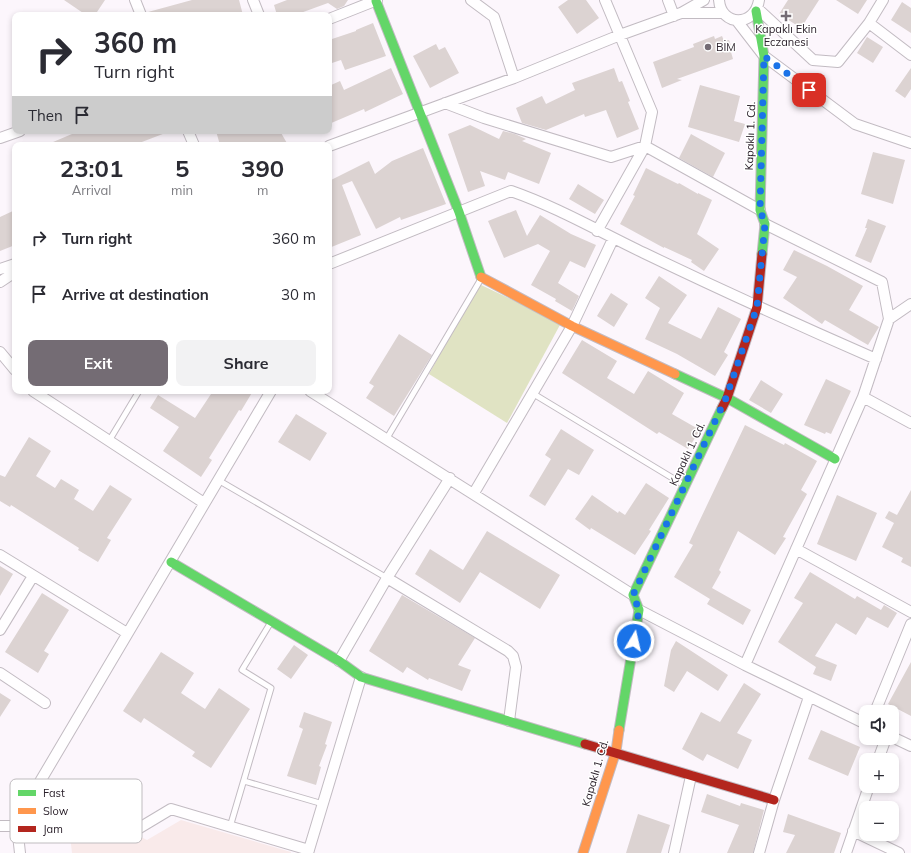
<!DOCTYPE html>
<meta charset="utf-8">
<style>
body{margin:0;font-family:Mulish,sans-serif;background:#f2f2f3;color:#2b2b33;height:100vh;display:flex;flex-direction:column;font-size:15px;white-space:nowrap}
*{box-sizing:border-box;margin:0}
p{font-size:13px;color:#7c7c81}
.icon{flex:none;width:22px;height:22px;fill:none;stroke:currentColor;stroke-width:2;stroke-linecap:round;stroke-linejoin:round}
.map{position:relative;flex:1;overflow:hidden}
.side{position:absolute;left:12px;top:142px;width:320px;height:252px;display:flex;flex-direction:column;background:#fff;border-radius:8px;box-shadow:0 2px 6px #0003}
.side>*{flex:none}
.banner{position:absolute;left:12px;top:12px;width:320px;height:122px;border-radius:8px;box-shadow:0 2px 6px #0003;background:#fff;color:#2b2b33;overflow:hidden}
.tools{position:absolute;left:859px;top:705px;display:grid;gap:8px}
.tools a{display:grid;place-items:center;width:40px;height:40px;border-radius:8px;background:#fff;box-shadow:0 2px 6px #0003;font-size:20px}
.pin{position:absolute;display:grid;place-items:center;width:34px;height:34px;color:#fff;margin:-17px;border-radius:8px;box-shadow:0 2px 6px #0006}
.me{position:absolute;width:44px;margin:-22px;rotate:9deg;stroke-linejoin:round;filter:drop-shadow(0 0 3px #0008)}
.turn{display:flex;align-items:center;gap:14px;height:84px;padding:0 16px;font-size:18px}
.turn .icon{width:52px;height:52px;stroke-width:2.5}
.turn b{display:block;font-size:28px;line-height:34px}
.then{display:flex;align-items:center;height:38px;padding:0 16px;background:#0003;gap:8px;font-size:15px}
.eta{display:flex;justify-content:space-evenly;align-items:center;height:68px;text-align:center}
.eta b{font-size:24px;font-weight:700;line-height:28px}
.button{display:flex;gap:8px;margin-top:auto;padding:8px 16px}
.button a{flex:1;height:46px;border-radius:8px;background:#746c74;color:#fff;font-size:16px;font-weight:700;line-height:46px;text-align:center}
.button a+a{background:#f2f2f3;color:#2b2b33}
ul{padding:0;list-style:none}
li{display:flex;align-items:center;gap:12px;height:56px;padding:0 16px}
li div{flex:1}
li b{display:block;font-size:15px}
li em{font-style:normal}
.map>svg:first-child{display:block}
.education{fill:#f9eaea}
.green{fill:#e0e3c3}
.building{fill:#dcd3d2}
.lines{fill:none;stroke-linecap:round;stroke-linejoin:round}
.lane-casing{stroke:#c2bbc2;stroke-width:7}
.street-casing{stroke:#c2bbc2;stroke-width:12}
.fast-casing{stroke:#c2bbc2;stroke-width:11}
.slow-casing{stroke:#c2bbc2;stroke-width:11}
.jam-casing{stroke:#c2bbc2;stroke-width:11}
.lane{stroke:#fffeff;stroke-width:5}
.street{stroke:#fffeff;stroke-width:10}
.fast{stroke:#63d668;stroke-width:9}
.slow{stroke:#ff974d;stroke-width:9}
.jam{stroke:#b3261e;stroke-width:9}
.route{stroke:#1a73e8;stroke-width:7;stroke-dasharray:0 12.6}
.poi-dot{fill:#746c74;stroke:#fff;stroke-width:1.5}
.labels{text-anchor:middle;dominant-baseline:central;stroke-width:3;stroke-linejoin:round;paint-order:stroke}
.poi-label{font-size:11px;fill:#2b212b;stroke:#fff}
.street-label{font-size:11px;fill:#2b212b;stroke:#fff}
.key{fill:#fff;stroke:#bfbcbf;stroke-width:1}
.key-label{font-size:11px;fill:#2b212b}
</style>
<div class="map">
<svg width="911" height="853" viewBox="0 0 911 853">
<rect width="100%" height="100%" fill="#fcf6fc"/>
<!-- education -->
<path class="education" d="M66 801 147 840 181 820 291 852V853H72Z"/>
<!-- green -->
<path class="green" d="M479 284 561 323 507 423 429 374Z"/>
<!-- building -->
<path class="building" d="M64 0H105L95 15H86Z
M192 0H239L243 15H149L148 12Z
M287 0H348L344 6 337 9 328 3 295 15H277L274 5Z
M568 0H586L599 18 577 34 558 7Z
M788 0H819L801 28 779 14Z
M836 0H867L858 14Z
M902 2 911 8V33L891 20Z
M373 23 386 56 345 70 341 60 329 64V40L356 31V30Z
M714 36 715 39 722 36 724 41 729 40 733 51 731 52 733 59 677 79 682 80 662 88 653 62 694 47 693 44Z
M867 37 883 47 873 63 857 53Z
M436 44 439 50 445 47 459 73 430 88 413 56Z
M391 68 403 94 365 112 364 109 329 124V86L340 81 344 90Z
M614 68 619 82 622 81 630 101 628 102 639 129 617 138 606 110 585 117 584 114 546 130 522 123 516 108 542 96 546 104 575 90 572 83Z
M911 68V89L905 98 895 91Z
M700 85 740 96 734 121 745 124 739 142 688 127Z
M470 125 499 139 503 131 515 134 526 139 522 141 551 153 539 184 508 172 505 180 480 171 485 186 468 192 448 134Z
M79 131H168V132L134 145H46Z
M216 131H280L288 145H220Z
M691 134 725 153 713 177 679 158Z
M423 148 446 204 401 220 400 217 376 229 352 181 342 185 361 235 329 248V181L369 161 375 174 392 161Z
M873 152 905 160 893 204 861 194Z
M646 168 678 184 679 183 698 194V193L712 200 697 234 719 249 704 271 691 262 692 260 664 247V248L620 224 635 196 633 195Z
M578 184 604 200 595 214 569 199Z
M15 210V245L0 251V217Z
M516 210 527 236 540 215 571 234 596 245 585 268 570 261 558 283 579 296 572 311 555 301 556 299 531 285 550 251 538 244 504 258 488 221Z
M868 219 886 226 871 263 855 256 867 228H865Z
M794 250 827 266 863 286 849 310 879 327 868 345 825 320 822 324 783 298 797 277 783 270Z
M659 276 687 295 668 323 701 339 718 307 741 319 724 352 728 355 715 376 677 354 645 339 660 308 645 298Z
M611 293 628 304 614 327 597 316Z
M399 334 432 355 394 416 366 398 374 386 369 383Z
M582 340 617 361 607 378 634 394 648 371 684 393 672 414 700 430 688 449 659 432 657 434 562 373Z
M826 379 851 391 831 434 826 432 825 434 804 425Z
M761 380 783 394 771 413 749 400Z
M213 391H253L241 411 239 410 209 458 212 460 201 477 163 451 179 427 150 408 158 395 195 418Z
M296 414 327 433 310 461 278 442Z
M745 425 784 445 785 443 817 461 801 490 807 494 783 537 786 538 775 555 738 531 719 570 721 572 712 588 751 610 743 625 707 604 710 599 674 577 693 545 689 543Z
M561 429 594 450 579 475 568 469 545 506 529 496 551 459 545 455Z
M29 437 51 451 36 476 55 488 61 479 79 490 74 499 93 511 110 485 132 499 107 538 111 540 98 562 78 550 79 548 11 505 10 507 0 501V475L5 477Z
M646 483 669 498 649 530 651 531 635 555 591 528 590 530 575 519 592 495 618 513 619 511 625 515Z
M911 490V567L901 562 903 558 882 547 894 523 885 518 889 511 897 515Z
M837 495 877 513 856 561 817 544Z
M487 531 560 575 540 609 480 572 460 603 415 574 430 549 463 570Z
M0 566 13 574 0 596Z
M810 572 855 599 857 596 881 610 884 605 897 613 888 628 867 617 856 635 836 623 815 656 837 665 831 681 813 674 816 667 778 642 803 603 794 598Z
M42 593 69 610 44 651 49 654 38 673 5 652Z
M402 595 475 638 458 665 471 670 462 691 429 678 428 680 407 667 403 673 369 651Z
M676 641 728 675 718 691 687 671 674 692 664 686 671 650Z
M294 645 308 655 291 679 277 669Z
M161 652 194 673 181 693 205 709 219 688 250 709 211 768 192 756 195 752 144 718 141 723 123 711Z
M911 662V716L888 704Z
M744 683 761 694 737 733 752 740 738 769 707 754 703 761 682 749 701 712 720 722Z
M0 693 11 700 0 717Z
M304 712 332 722 325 744 327 745 319 766 321 767 316 785 287 776 303 729 299 727Z
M821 730 860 747 848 776 808 759Z
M707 794 740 806 741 803 764 810 753 853H727L739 825 701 812Z
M638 814 670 825 661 853H626Z
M788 814 841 833 834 853H786L795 835 783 832Z"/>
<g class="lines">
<!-- lane casing -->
<g class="lane-casing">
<path id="lane" d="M532 393 684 485
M387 438 481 279
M109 441 139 391
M218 480 387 578
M244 781 323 804
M230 827 271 688 242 670 271 622"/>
</g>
<!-- street casing -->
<g class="street-casing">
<path id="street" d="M135 0 141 15
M253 0 259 15
M471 0 494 17 514 78
M668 0 674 16
M719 0C721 27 755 27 759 0
M757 8 813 60 838 62 869 23 883 0
M683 13H723
M329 19 377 0
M737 21 764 56 855 124 911 143
M869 23 911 55
M445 103 484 118 611 157 645 146 760 210
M188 131 194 145
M0 138 20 131
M329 146 514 78 620 35 681 13 704 0
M765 224 882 282 889 319
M597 231 645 146 652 112 605 0
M329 264 511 191C557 207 600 232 644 253 721 290 798 325 876 359
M0 269 15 264
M0 282 15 272
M0 352 15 370
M33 391 204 503
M310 391 633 595
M863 397 911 423
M474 493 572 326 613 239
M796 549 911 612
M0 555 127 633
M387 578 508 651 513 656 516 667 509 721
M639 610 745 665 866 724
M0 630 33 576
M339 661 387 578 450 478
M745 665 863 397 889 319 911 304
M0 673 45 703
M875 712 911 624
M892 737 911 746
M878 760 886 738
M38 785 136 830 171 809 309 850
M0 826H17L38 785 271 391
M17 826 20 853
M853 831 899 853
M308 853 361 677
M674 853 691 776
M759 853 774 800 809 697
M846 853 869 786"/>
</g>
<!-- fast casing -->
<g class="fast-casing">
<path id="fast" d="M376 1 459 212 481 277
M756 11 764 56 760 210 765 224 762 254
M675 374 727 398 835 459
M171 562 339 661 361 677 585 744
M619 730 639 610 633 595 722 408"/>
</g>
<!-- slow casing -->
<g class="slow-casing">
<path id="slow" d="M481 277 572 326 675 374
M583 853 616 751 619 730"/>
</g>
<!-- jam casing -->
<g class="jam-casing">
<path id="jam" d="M722 408 727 398 757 307 762 254
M585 744 774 800"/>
</g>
<!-- lane -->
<use href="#lane" class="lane"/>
<!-- street -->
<use href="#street" class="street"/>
<!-- fast -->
<use href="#fast" class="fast"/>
<!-- slow -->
<use href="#slow" class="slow"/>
<!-- jam -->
<use href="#jam" class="jam"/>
</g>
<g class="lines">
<!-- route -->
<path class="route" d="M634 641 639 610 633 595 726 398 757 307 765 224 760 210 764 56 809 90"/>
</g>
<!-- markers -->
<g class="poi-dot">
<path d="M784 10h4v4h4v4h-4v4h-4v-4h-4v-4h4z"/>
<circle cx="708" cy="47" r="4"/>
</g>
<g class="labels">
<!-- poi labels -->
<g class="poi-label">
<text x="786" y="29">Kapaklı Ekin<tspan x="786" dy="13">Eczanesi</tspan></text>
<text x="716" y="47" text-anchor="start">BİM</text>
</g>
<!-- street labels -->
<g class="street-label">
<text transform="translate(750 136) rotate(-88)">Kapaklı 1. Cd.</text>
<text transform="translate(687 454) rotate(-65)">Kapaklı 1. Cd.</text>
<text transform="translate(595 773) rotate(-74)">Kapaklı 1. Cd.</text>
</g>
</g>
<!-- legend -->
<rect x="10" y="779" width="132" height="64" rx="6" class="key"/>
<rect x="18" y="790" width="18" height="6" fill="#63d668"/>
<rect x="18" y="808" width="18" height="6" fill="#ff974d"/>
<rect x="18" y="826" width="18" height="6" fill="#b3261e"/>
<g class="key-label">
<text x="43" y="797">Fast</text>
<text x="43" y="815">Slow</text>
<text x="43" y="833">Jam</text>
</g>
</svg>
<div class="tools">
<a><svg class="icon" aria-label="sound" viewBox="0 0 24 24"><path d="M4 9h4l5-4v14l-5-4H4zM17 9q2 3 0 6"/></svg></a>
<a>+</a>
<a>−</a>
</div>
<div class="pin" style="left:809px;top:90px;background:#d93025"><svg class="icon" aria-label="arrive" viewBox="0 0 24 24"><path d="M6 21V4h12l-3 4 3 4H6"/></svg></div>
<svg class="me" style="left:634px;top:641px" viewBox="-20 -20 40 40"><circle r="17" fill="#1a73e8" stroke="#fff" stroke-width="3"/><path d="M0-11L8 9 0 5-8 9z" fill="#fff"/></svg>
<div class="banner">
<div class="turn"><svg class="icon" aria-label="right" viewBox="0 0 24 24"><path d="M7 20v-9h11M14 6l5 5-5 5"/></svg><div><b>360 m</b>Turn right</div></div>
<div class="then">Then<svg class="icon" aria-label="arrive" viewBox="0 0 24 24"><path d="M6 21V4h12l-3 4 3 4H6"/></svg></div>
</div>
<section class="side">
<div class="eta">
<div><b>23:01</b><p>Arrival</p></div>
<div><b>5</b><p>min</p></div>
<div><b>390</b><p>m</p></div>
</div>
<ul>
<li><svg class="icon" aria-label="right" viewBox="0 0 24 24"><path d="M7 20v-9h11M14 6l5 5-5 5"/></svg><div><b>Turn right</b></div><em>360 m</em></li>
<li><svg class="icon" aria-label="arrive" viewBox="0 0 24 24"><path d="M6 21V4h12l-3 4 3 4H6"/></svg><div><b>Arrive at destination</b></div><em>30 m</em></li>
</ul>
<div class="button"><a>Exit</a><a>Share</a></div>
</section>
</div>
